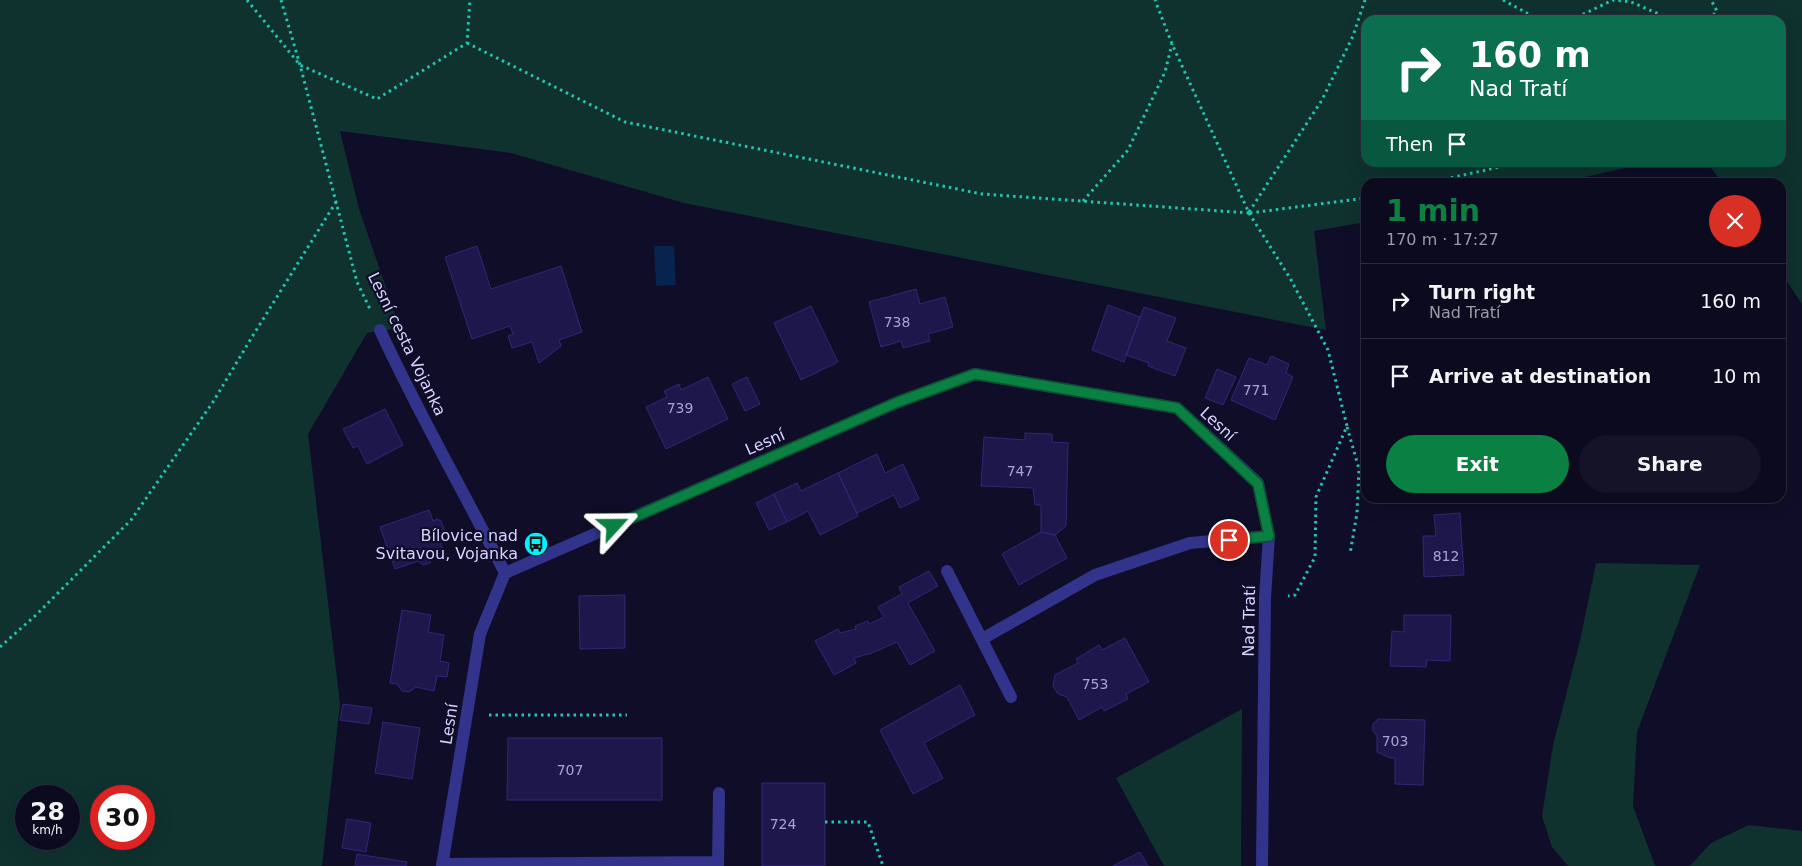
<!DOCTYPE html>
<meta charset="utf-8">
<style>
body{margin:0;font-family:"DejaVu Sans",sans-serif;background:#151327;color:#f1f3f6;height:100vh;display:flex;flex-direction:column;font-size:19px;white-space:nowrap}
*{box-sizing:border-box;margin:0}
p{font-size:16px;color:#9a9aa4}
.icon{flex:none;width:28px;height:28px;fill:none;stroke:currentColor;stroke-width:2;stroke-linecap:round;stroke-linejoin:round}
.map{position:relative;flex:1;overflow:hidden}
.sheet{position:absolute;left:1361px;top:178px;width:425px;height:325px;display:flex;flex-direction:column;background:#0c0a1e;border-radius:15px;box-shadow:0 5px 20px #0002,0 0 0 1px #2c2b3c}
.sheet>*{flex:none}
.guide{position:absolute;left:1361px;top:15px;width:425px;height:152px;border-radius:15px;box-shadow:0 5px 20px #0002,0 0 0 1px #2c2b3c;background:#0b6e4f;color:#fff;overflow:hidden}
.speed{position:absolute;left:15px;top:785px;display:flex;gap:10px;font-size:25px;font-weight:700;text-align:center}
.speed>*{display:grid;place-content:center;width:65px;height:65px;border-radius:50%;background:#0c0a1e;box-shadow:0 5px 20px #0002,0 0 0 1px #2c2b3c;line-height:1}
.speed small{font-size:12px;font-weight:400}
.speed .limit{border:8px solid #d22;background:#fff;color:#111}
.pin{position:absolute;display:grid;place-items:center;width:42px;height:42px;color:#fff;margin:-21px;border:2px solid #fff;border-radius:50%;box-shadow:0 1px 5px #0007}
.me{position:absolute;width:55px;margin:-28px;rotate:66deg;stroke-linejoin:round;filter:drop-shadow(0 0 4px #0008)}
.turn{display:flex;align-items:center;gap:18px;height:105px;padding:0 25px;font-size:22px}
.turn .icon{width:65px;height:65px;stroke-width:2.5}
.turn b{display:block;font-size:35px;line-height:42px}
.then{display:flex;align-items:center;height:48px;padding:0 25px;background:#0003;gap:10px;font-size:19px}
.round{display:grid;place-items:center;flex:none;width:52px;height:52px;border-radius:26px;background:#151327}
.headline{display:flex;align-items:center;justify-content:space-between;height:85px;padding:0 25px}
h1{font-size:30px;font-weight:700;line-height:38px;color:#0b8043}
.cta{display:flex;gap:10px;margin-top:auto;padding:10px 25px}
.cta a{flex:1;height:58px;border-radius:30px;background:#0b8043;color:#fff;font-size:20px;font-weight:700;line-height:58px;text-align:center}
.cta a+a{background:#151327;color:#f1f3f6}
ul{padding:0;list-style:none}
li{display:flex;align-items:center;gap:15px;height:75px;padding:0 25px;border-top:1px solid #2c2b3c}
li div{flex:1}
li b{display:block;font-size:19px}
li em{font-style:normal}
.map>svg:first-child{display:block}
.green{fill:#0f322f;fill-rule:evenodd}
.water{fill:#06244d}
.building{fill:#1e174b;stroke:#322679}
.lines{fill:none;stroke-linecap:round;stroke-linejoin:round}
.path{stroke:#22c5b1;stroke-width:3;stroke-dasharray:2.5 4;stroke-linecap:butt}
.minor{stroke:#32348c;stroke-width:12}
.route-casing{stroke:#07532c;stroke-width:12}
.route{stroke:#0b8043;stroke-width:9}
.labels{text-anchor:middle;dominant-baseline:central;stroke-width:4.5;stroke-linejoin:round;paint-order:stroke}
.number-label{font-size:14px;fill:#a8a4d2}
.street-label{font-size:16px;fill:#d6d3ff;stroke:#100d28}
.poi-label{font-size:16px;fill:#d6d3ff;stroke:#100d28;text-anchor:end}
</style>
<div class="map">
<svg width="1802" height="866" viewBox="0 0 1802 866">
<rect width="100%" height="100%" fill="#100d28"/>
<!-- green -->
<path class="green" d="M0 0H1802V304L1781 273V182H1721L1708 163 1781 162V20H1366V162L1647 163 1563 182H1366V222L1314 231 1326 330 684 203 511 153 340 131 359 209 400 328 367 333 308 434 340 704 322 866H0ZM26 796H69V839H26ZM101 796H144V839H101Z
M1596 563 1700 565 1637 732 1633 806 1655 866H1568L1552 847 1542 816 1553 745 1580 641Z
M1242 709 1241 866H1164L1116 778Z
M1749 825 1802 831V866H1690L1711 843Z"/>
<!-- water -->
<path class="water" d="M654 246H674L676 285 656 286Z"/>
<!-- building -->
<path class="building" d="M477 246 491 289 561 266 582 332 559 340 561 346 539 363 532 342 512 348 508 336 513 334 510 326 472 339 445 257Z
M916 289 920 304 945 297 953 327 928 334 930 341 903 348 901 341 881 347 869 302Z
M1108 305 1140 317 1124 362 1092 350Z
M811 306 838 362 801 380 774 323Z
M1144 307 1176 318 1167 341 1186 348 1175 376 1148 366 1149 363 1126 355Z
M1271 356 1289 364 1286 373 1293 377 1275 420 1231 400 1249 358 1267 365Z
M1217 369 1236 377 1223 405 1205 398Z
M708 377 728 419 666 449 646 407 667 397 664 391 679 384 681 390Z
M747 377 760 404 745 411 732 384Z
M385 409 403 445 367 464 358 446 353 448 343 429Z
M1025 433 1052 434V442L1068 443 1066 526 1055 535 1041 532V505H1035L1033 488 981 486 984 437 1025 440Z
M877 454 885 473 903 464 919 499 900 508 894 495 857 513 838 473Z
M838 473 858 516 820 535 808 511 787 522 774 494 797 483 801 491Z
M774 494 787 522 769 530 756 503Z
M429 510 433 521 437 519 441 521 444 529 442 532 437 534 444 552 432 556 430 563 423 565 418 561 395 569 380 527Z
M1460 513 1464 575 1424 577 1423 536H1436L1434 515Z
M1041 532 1055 535 1067 558 1019 585 1002 554Z
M929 571 938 586 908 603 935 651 910 665 897 642 872 653 854 658 856 663 834 675 815 641 838 629 840 633 856 629 855 626 868 621 869 624 884 617 878 607 902 594 899 587Z
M625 595V648L580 649 579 596Z
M402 610 431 615 428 632 444 635 440 661 449 663 447 677 437 676 434 691 416 687 409 692 402 691 397 684 390 683Z
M1404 615H1451L1450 661 1427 660 1426 667 1390 666 1392 631 1404 632Z
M1125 638 1149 682 1126 694 1128 699 1104 711 1102 707 1079 720 1067 697 1058 694 1053 686 1055 675 1078 663 1076 659 1099 645 1102 650Z
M960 685 975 715 924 743 943 778 913 794 880 730Z
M343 704 372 708 369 724 340 720Z
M1378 719 1425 720 1423 785 1395 784V758H1390L1377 752V736L1373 731V724Z
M383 722 420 728 412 779 375 773Z
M508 738H662V800H507Z
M762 783H825V866H762Z
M347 819 371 823 366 852 342 848Z
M1140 852 1148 866H1113Z
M357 854 407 862 406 866H355Z"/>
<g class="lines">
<!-- path -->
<path class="path" d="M247 0 300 65 377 99 467 43 470 0
M281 0 300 65 357 282 370 309
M1503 0 1536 18 1560 20
M1571 20 1613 0 1631 2 1673 20
M1709 20 1717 11 1711 0
M467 43 625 122 982 194 1249 213 1172 44 1155 0
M1432 182 1522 162
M1083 201 1128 150 1165 72 1172 44
M1249 212 1322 100 1353 36 1365 0
M1249 213 1290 278 1328 350 1347 426 1316 497 1315 557 1295 595 1288 596
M1250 213 1366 198
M1347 427 1359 469 1357 513 1350 554
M0 647 36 615 131 520 213 402 252 337 336 202
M489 715H627
M825 822H868L883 866"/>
<!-- minor -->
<path class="minor" d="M380 330C418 413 464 492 505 573
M947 571 1011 697
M982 639 1095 575 1190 543 1269 536
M442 864 718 862
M442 866 480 634 505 573 898 402 975 374 1177 408 1258 483 1269 536 1265 598 1262 866
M718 866 719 793"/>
</g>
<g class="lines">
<!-- route casing -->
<g class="route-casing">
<path id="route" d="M614 526 898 402 975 374 1177 408 1258 484 1269 536 1229 540"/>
</g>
<!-- route -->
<use href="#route" class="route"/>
</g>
<!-- icons -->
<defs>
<g id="bus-disc" transform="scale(1.25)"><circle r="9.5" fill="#00f4fe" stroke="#100d28"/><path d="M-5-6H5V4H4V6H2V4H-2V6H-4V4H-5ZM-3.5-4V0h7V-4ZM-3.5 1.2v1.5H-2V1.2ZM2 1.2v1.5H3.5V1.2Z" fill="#111"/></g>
</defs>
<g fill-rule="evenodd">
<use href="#bus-disc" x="536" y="544"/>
</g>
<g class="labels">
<!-- number labels -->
<g class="number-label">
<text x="897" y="322">738</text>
<text x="1256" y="390">771</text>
<text x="680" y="408">739</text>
<text x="1020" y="471">747</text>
<text x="1446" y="556">812</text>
<text x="1095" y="684">753</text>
<text x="1395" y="741">703</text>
<text x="570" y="770">707</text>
<text x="783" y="824">724</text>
</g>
<!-- street labels -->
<g class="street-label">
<text transform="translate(407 344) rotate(64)">Lesní cesta Vojanka</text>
<text transform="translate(1218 424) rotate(43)">Lesní</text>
<text transform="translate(765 442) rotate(-24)">Lesní</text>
<text transform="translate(1249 621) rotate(-89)">Nad Tratí</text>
<text transform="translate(449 724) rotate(-81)">Lesní</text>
</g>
<!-- poi labels -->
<g class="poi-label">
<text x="518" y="535">Bílovice nad<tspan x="518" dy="18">Svitavou, Vojanka</tspan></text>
</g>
</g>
</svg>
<div class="speed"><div>28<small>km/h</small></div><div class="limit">30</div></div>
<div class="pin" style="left:1229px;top:540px;background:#d93025"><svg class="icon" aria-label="arrive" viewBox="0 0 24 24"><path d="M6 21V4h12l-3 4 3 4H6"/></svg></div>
<svg class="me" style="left:614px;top:526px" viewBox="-20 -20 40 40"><path d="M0-17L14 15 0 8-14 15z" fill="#0b8043" stroke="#fff" stroke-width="4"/></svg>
<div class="guide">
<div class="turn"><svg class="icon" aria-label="right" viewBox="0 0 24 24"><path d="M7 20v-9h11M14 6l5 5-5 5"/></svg><div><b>160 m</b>Nad Tratí</div></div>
<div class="then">Then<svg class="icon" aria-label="arrive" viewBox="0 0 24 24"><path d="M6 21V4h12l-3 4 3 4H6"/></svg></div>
</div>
<section class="sheet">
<div class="headline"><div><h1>1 min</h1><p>170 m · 17:27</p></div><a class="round" style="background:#d93025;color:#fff"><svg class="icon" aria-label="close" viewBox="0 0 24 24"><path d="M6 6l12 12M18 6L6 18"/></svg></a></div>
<ul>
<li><svg class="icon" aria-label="right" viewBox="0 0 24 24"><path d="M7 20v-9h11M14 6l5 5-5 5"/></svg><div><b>Turn right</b><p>Nad Tratí</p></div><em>160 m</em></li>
<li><svg class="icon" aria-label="arrive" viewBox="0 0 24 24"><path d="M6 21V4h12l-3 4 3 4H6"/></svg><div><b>Arrive at destination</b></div><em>10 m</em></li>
</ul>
<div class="cta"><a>Exit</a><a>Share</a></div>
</section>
</div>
